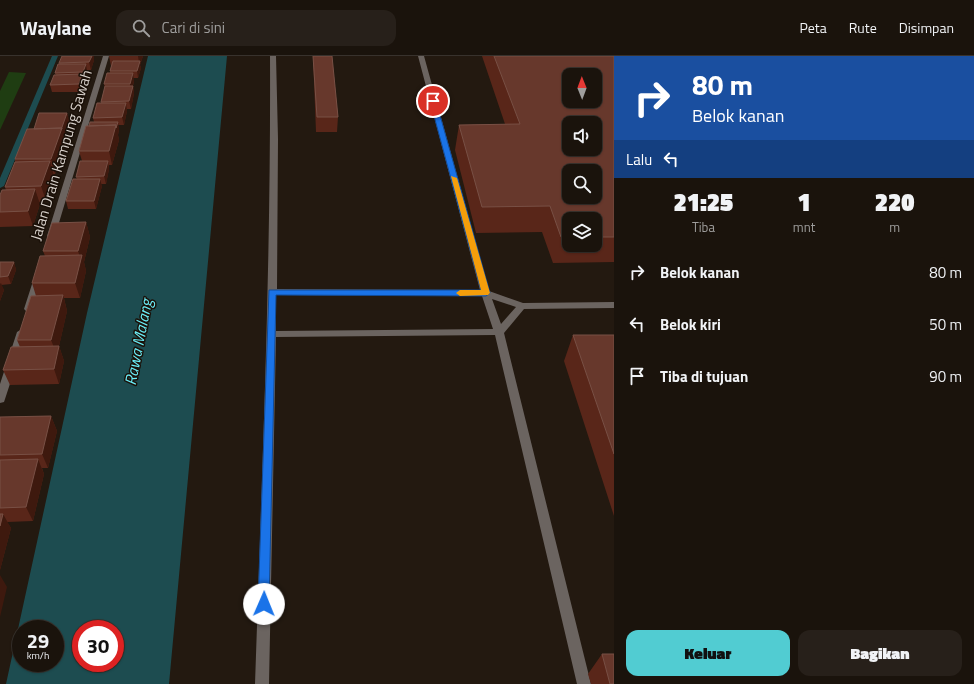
<!DOCTYPE html>
<html lang="id">
<style>
body{margin:0;font-family:"Titillium Web",sans-serif;background:#27201a;color:#f1f3f6;height:100vh;display:flex;flex-direction:column;font-size:15px;white-space:nowrap}
*{box-sizing:border-box;margin:0}
p{font-size:13px;color:#9f9e9d}
.icon{flex:none;width:22px;height:22px;fill:none;stroke:currentColor;stroke-width:2;stroke-linecap:round;stroke-linejoin:round}
.map{position:relative;flex:1;overflow:hidden}
.drawer{display:flex;flex-direction:column;background:#1a130c;width:360px}
.drawer>*{flex:none}
.top-card{background:#1a4fa0;color:#fff;overflow:hidden}
.needle{width:26px;rotate:359deg}
.controls{position:absolute;left:562px;top:12px;display:grid;gap:8px}
.controls a{display:grid;place-items:center;width:40px;height:40px;border-radius:8px;background:#1a130c;box-shadow:0 1px 3px #0004,0 0 0 1px #38322d;font-size:20px}
.speed{position:absolute;left:12px;top:564px;display:flex;gap:8px;font-size:20px;font-weight:700;text-align:center}
.speed>*{display:grid;place-content:center;width:52px;height:52px;border-radius:50%;background:#1a130c;box-shadow:0 1px 3px #0004,0 0 0 1px #38322d;line-height:1}
.speed small{font-size:10px;font-weight:400}
.speed .limit{border:6px solid #d22;background:#fff;color:#111}
.pin{position:absolute;display:grid;place-items:center;width:34px;height:34px;color:#fff;margin:-17px;border:2px solid #fff;border-radius:50%;box-shadow:0 1px 4px #0007}
.me{position:absolute;width:44px;margin:-22px;rotate:1deg;stroke-linejoin:round;filter:drop-shadow(0 0 3px #0008)}
.turn{display:flex;align-items:center;gap:14px;height:84px;padding:0 12px;font-size:18px}
.turn .icon{width:52px;height:52px;stroke-width:2.5}
.turn b{display:block;font-size:28px;line-height:34px}
.then{display:flex;align-items:center;height:38px;padding:0 12px;background:#0003;gap:8px;font-size:15px}
.eta{display:flex;justify-content:space-evenly;align-items:center;height:68px;text-align:center}
.eta b{font-size:24px;font-weight:800;line-height:28px}
.primary-button{display:flex;gap:8px;margin-top:auto;padding:8px 12px}
.primary-button a{flex:1;height:46px;border-radius:12px;background:#51ccd2;color:#111;font-size:16px;font-weight:800;line-height:46px;text-align:center}
.primary-button a+a{background:#27201a;color:#f1f3f6}
ul{padding:0;list-style:none}
li{display:flex;align-items:center;gap:12px;height:52px;padding:0 12px}
li div{flex:1}
li b{display:block;font-size:15px}
li em{font-style:normal}
header{display:flex;align-items:center;gap:24px;box-sizing:border-box;height:56px;padding:0 20px;background:#1a130c;border-bottom:1px solid #38322d}
header strong{font-size:19px}
nav{display:flex;gap:22px;margin-inline-start:auto;font-size:14px}
.search{width:280px;height:36px;background:#27201a;display:flex;align-items:center;gap:10px;box-sizing:border-box;padding:0 14px;border-radius:12px;color:#9f9e9d;font-size:15px}
main{display:flex;flex:1;min-height:0}
.map>svg:first-child{display:block}
.green{fill:#1f3d12}
.water{fill:#1d4c50;fill-rule:evenodd}
.lines{fill:none;stroke-linecap:round;stroke-linejoin:round}
.stream{fill:#1d4c50;fill-rule:evenodd}
.minor{fill:#6b6460;fill-rule:evenodd}
.wall{fill:#592619;fill-rule:evenodd}
.shaded-wall{fill:#3e190e}
.building{fill:#67382c;stroke:#785045;fill-rule:evenodd}
.route{fill:#1a73e8;stroke:#114b97}
.slow{fill:#f59e0b}
.labels{text-anchor:middle;dominant-baseline:central;stroke-width:3;stroke-linejoin:round;paint-order:stroke}
.street-label{font-size:15px;fill:#d7d0ca;stroke:#1a1008}
.water-label{font-size:16px;font-style:italic;fill:#6beff9;stroke:#1a1008}
</style>
<header>
<strong>Waylane</strong>
<div class="search"><svg class="icon" aria-label="search" viewBox="0 0 24 24"><circle cx="10" cy="10" r="6"/><path d="M15 15l6 6"/></svg>Cari di sini</div>
<nav><a>Peta</a><a>Rute</a><a>Disimpan</a></nav>
</header>
<main>
<div class="map">
<svg width="614" height="628" viewBox="0 0 614 628">
<rect width="100%" height="100%" fill="#231910"/>
<!-- green -->
<path class="green" d="M9 16 26 17 0 74V35Z"/>
<!-- water -->
<path class="water" d="M148 0H227L169 628H6L87 257ZM21 573H55V607H21ZM81 573H115V607H81Z"/>
<g class="lines">
<!-- stream -->
<path class="stream" d="M52 0H58L4 130 0 132V122Z"/>
<!-- minor -->
<path class="minor" d="M103 0H109L55 180 51 183 48 182 47 180Z
M270 0H276L278 83 277 233 480 234 418 0H424L489 235 523 247 614 246V252L524 253 504 277 591 628H577L495 279 276 281 269 628H255C262 418 271 210 270 0ZM276 239 482 240 493 273 276 275ZM492 243 516 251 501 268Z
M38 219 42 222 34 253 29 256 26 255 24 253 34 222Z
M22 273 27 276 5 343 4 346 0 347V328L17 276Z"/>
</g>
<!-- wall -->
<path class="wall" d="M109 0H143L140 9 141 12 138 22H133L134 25 133 30 134 37 131 53H127V55L124 69H118L119 73 118 79 119 84 112 109H109V113L106 128H101L102 130 96 153H68L66 145 77 123 76 121 82 105 79 95 89 70 94 66 93 62 101 47V46L105 32 104 28 110 17V15L111 10Z
M313 0H332L338 61 337 76H316Z
M482 0H614V206L553 207 542 176 476 177 455 94 459 69 505 68ZM569 163H595V189H569Z
M94 4 91 14H87V15L85 24H84V26L81 36H52L50 29 56 19 55 17 59 8V7Z
M67 57 69 64 64 80 65 87 55 118H53L54 120 46 145 39 146 40 148 33 170 0 171V156L6 134 5 131 15 106V103L34 73Z
M86 166 90 181 84 206 86 215 80 242H64L67 255 59 290 64 305 59 328 10 329 3 314 20 291 17 284 36 240 32 227 45 200 43 195Z
M0 206H14L16 214 11 228 1 229 4 234 0 245Z
M573 279H614V460L564 305Z
M51 360 57 375 48 412H42L44 418 33 465 7 466 11 472 0 514V361Z
M602 598 614 628H591L588 618Z"/>
<!-- shaded-wall -->
<path class="shaded-wall" d="M92 0H94V4L91 14 89 6Z
M138 0H143L140 9 141 12 138 22 137 15 139 7Z
M86 8 87 15 85 24 83 16Z
M133 17 134 25 131 35 130 28Z
M82 18 84 26 81 36 79 28Z
M133 30 134 37 131 53 129 45Z
M126 47 127 55 124 69 122 61Z
M67 57 69 64 64 80 65 87 55 118 51 103Z
M118 66 119 73 118 79 119 84 112 109 109 95 116 69Z
M50 105 54 120 46 145 41 130Z
M108 105 109 113 106 128 104 120Z
M100 123 102 130 96 153 94 145Z
M35 133 40 148 33 170 28 155Z
M86 166 90 181 84 206 86 215 80 242 75 227 81 204 78 195Z
M14 206 16 214 11 228 8 220Z
M1 227 4 234 0 245V228Z
M63 239 67 255 57 299 51 284Z
M59 290 64 305 59 328 54 313Z
M51 360 57 375 48 412 42 398Z
M38 403 44 418 33 465 26 451Z
M3 458 11 472 0 514V470Z
M0 519 7 531 0 561Z"/>
<!-- building -->
<path class="building" d="M62 0H92L89 6 59 7Z
M313 0H332L338 61H317Z
M494 0H614V181H595V163H569V181H561L550 150 482 151 459 69 520 68ZM569 19H595V45H569ZM569 67H595V93H569ZM569 115H595V141H569Z
M113 5H140L137 15H110Z
M58 8H86L83 16 55 17Z
M107 17H133L130 28H104Z
M82 18 79 28 50 29 54 19Z
M105 30H133L129 45 101 46Z
M97 47H126L122 61 93 62Z
M39 57H67L61 74 62 72 34 73Z
M90 66H118L116 72V69L89 70Z
M116 69 109 95H79L86 70Z
M62 72 51 103H15L27 73Z
M50 105 41 130 5 131 15 106Z
M80 105H108L104 120 76 121Z
M73 123H100L94 145H66Z
M35 133 28 155 0 156V139L2 134Z
M86 166 78 195H43L52 167Z
M82 199 75 227H32L40 200Z
M0 206H14L8 220 0 221Z
M63 239 51 284H17L31 240Z
M573 279H614V398Z
M59 290 54 313 3 314 11 291Z
M51 360 42 398 0 399V361Z
M38 403 26 451 0 452V404Z
M0 458H3L0 470Z
M602 598H614V628H610Z"/>
<!-- route -->
<path class="route" d="M433 43 436 45 490 237 486 240 276 239 269 548 268 552 264 554 260 552 258 548 269 234H481L430 45Z"/>
<!-- slow -->
<path class="slow" d="M451 120 457 122 490 237 488 239 460 240 456 237 460 234H481Z"/>
<g class="labels">
<!-- street labels -->
<g class="street-label">
<text transform="translate(61 99) rotate(-73)">Jalan Drain Kampung Sawah</text>
</g>
<!-- water labels -->
<g class="water-label">
<text transform="translate(138 286) rotate(-79)">Rawa Malang</text>
</g>
</g>
</svg>
<div class="controls">
<a><svg class="needle" viewBox="-14 -14 28 28"><path d="M0-13l5 13h-10z" fill="#e53935"/><path d="M0 13l5-13h-10z" fill="#9f9e9d"/></svg></a>
<a><svg class="icon" aria-label="sound" viewBox="0 0 24 24"><path d="M4 9h4l5-4v14l-5-4H4zM17 9q2 3 0 6"/></svg></a>
<a><svg class="icon" aria-label="search" viewBox="0 0 24 24"><circle cx="10" cy="10" r="6"/><path d="M15 15l6 6"/></svg></a>
<a><svg class="icon" aria-label="layers" viewBox="0 0 24 24"><path d="M12 4l9 5-9 5-9-5zM3 14l9 5 9-5"/></svg></a>
</div>
<div class="speed"><div>29<small>km/h</small></div><div class="limit">30</div></div>
<div class="pin" style="left:433px;top:45px;background:#d93025"><svg class="icon" aria-label="arrive" viewBox="0 0 24 24"><path d="M6 21V4h12l-3 4 3 4H6"/></svg></div>
<svg class="me" style="left:264px;top:548px" viewBox="-20 -20 40 40"><circle r="19" fill="#fff"/><path d="M0-13L10 11 0 6-10 11z" fill="#1a73e8"/></svg>
</div>
<section class="drawer">
<div class="top-card">
<div class="turn"><svg class="icon" aria-label="right" viewBox="0 0 24 24"><path d="M7 20v-9h11M14 6l5 5-5 5"/></svg><div><b>80 m</b>Belok kanan</div></div>
<div class="then">Lalu<svg class="icon" aria-label="left" viewBox="0 0 24 24"><path d="M17 20v-9H6M10 6l-5 5 5 5"/></svg></div>
</div>
<div class="eta">
<div><b>21:25</b><p>Tiba</p></div>
<div><b>1</b><p>mnt</p></div>
<div><b>220</b><p>m</p></div>
</div>
<ul>
<li><svg class="icon" aria-label="right" viewBox="0 0 24 24"><path d="M7 20v-9h11M14 6l5 5-5 5"/></svg><div><b>Belok kanan</b></div><em>80 m</em></li>
<li><svg class="icon" aria-label="left" viewBox="0 0 24 24"><path d="M17 20v-9H6M10 6l-5 5 5 5"/></svg><div><b>Belok kiri</b></div><em>50 m</em></li>
<li><svg class="icon" aria-label="arrive" viewBox="0 0 24 24"><path d="M6 21V4h12l-3 4 3 4H6"/></svg><div><b>Tiba di tujuan</b></div><em>90 m</em></li>
</ul>
<div class="primary-button"><a>Keluar</a><a>Bagikan</a></div>
</section>
</main>
